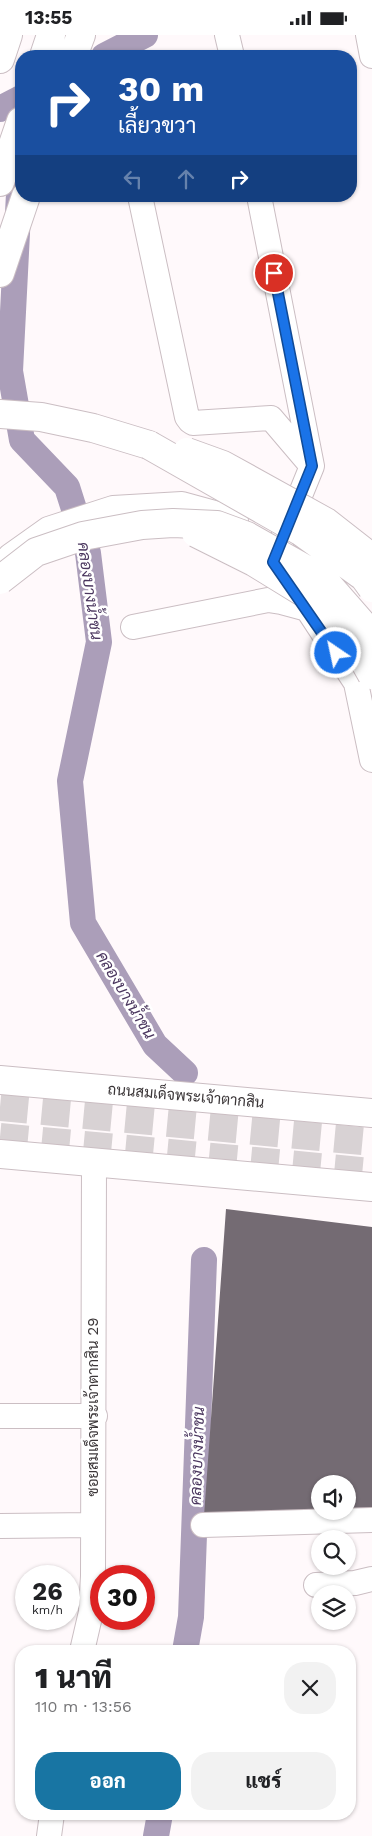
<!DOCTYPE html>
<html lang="th">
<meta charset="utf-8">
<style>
body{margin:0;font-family:"Work Sans",Sarabun,sans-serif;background:#f2f2f2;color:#202124;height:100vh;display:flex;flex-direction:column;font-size:19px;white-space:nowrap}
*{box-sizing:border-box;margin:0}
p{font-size:16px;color:#757577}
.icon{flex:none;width:28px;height:28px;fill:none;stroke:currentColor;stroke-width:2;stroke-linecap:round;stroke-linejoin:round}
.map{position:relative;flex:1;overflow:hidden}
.sheet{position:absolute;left:15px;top:1610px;width:341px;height:175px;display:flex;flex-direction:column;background:#fff;border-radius:20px;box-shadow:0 1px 4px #0004}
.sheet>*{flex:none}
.banner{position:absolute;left:15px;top:15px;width:342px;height:152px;border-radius:20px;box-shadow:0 1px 4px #0004;background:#1a4fa0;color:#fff;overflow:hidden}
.buttons{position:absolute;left:311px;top:1440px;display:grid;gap:10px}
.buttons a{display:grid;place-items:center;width:45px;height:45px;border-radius:50%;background:#fff;box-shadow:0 1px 4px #0004;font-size:25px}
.speed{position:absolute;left:15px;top:1530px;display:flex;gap:10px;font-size:25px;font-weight:700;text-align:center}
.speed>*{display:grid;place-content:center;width:65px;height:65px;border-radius:50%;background:#fff;box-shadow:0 1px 4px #0004;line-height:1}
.speed small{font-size:12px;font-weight:400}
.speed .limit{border:8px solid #d22;background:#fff;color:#111}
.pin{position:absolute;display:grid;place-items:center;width:42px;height:42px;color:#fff;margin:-21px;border:2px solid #fff;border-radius:50%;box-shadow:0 1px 5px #0007}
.me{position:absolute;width:55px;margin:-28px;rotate:326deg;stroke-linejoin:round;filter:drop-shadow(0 0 4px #0008)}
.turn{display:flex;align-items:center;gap:18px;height:105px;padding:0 20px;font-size:22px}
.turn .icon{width:65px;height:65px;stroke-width:2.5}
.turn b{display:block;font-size:35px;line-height:42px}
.lanes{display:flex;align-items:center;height:48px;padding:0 20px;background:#0003;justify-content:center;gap:25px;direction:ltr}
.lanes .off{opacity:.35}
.round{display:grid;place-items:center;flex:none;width:52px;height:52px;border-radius:20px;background:#f2f2f2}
.summary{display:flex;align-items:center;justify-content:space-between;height:85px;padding:0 20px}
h1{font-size:30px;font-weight:800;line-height:38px}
.action{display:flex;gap:10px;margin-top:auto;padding:10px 20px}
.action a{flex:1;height:58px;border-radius:20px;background:#1875a3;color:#fff;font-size:20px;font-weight:800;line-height:58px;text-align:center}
.action a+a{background:#f2f2f2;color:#202124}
.status{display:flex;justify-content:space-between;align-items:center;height:35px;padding:0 25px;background:#fff;direction:ltr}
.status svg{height:14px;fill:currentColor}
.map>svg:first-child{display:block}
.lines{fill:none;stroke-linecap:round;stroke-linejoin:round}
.canal{stroke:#ab9eb9;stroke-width:26}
.building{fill:#746b73}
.primary-tunnel{stroke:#d8d2d4;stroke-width:28;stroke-dasharray:28 14;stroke-linecap:butt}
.street-casing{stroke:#cbbec3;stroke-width:26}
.primary-casing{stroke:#cbbec3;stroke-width:30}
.street{stroke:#fff;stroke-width:24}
.primary{stroke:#fff;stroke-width:28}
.primary-bridge-casing{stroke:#cbbec3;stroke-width:30;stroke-linecap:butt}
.primary-bridge{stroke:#fff;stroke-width:28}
.route-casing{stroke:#114b97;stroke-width:12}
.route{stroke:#1a73e8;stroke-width:9}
.labels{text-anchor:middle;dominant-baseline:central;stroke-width:5;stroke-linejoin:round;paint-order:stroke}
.street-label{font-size:15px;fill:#3b3638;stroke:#fff}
.water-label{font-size:16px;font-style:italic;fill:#4b375f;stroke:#fff}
</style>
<div class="status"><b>13:55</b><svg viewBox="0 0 49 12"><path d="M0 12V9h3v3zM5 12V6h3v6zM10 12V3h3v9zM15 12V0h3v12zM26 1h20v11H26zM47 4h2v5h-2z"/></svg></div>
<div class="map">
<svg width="372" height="1801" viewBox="0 0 372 1801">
<rect width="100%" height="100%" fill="#fff9fb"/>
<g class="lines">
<!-- canal -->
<path class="canal" d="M104 21 145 0
M0 74 21 63
M21 119 10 336 22 405 67 452 88 518 99 607 70 746 83 888 155 1010 185 1038
M185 1616 191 1582 204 1225
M156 1801 160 1779"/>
</g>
<!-- building -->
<path class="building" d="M226 1174 372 1192V1474L348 1475V1449H320V1476L204 1481Z"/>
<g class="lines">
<!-- primary-tunnel -->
<path class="primary-tunnel" d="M0 1072 372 1107
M0 1102 372 1137"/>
<!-- street casing -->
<g class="street-casing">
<path id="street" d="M227 0 232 21
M368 0 372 21
M140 161 187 382 190 386 193 388 271 383 311 430
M259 161 312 431 273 527 278 534
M10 521 48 494 113 473 182 469 233 483 236 486
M304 569 356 648 372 725
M133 592 268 565 281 567 307 574
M0 1381H95
M203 1490 372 1485
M0 1491 93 1490
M316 1550 355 1548 372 1544
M82 1616 91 1577 93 1541 94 1127
M49 1801 52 1779"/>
</g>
<!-- primary casing -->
<g class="primary-casing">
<path id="primary" d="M44 21 51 0
M73 21 81 0
M0 24 8 0
M0 147 21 86
M0 238 26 161
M0 379 41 382 93 393 149 410
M0 1045 372 1078
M0 1119 372 1152"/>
</g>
<!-- street -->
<use href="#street" class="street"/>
<!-- primary -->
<use href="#primary" class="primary"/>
<!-- primary-bridge casing -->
<g class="primary-bridge-casing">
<path id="primary-bridge" d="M149 410 300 496 364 542 372 553
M187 417 223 430 326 487 372 523
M196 498 254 527 311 562 363 624 372 640
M0 545 36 517 83 501 142 490 173 488 217 490 247 501 323 544 372 600"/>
</g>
<!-- primary-bridge -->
<use href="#primary-bridge" class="primary-bridge"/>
</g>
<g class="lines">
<!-- route casing -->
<g class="route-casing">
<path id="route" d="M274 238 312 431 273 527 336 618"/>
</g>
<!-- route -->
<use href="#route" class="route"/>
</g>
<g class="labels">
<!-- street labels -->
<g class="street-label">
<text transform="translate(186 1061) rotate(5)">ถนนสมเด็จพระเจ้าตากสิน</text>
<text transform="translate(93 1372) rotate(-90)">ซอยสมเด็จพระเจ้าตากสิน 29</text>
</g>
<!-- water labels -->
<g class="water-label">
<text transform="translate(90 556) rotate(82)">คลองบางน้ำชน</text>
<text transform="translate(126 960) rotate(59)">คลองบางน้ำชน</text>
<text transform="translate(197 1421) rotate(-88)">คลองบางน้ำชน</text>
</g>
</g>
</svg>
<div class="buttons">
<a><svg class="icon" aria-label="sound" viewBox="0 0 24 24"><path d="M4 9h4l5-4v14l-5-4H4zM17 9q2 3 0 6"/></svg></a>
<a><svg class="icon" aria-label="search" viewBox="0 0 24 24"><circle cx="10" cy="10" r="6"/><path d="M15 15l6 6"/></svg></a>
<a><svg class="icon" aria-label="layers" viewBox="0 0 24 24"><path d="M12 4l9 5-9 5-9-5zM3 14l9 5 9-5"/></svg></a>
</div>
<div class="speed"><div>26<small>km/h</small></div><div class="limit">30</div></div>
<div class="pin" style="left:274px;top:238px;background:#d93025"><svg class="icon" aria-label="arrive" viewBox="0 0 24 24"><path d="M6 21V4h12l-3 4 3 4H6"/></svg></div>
<svg class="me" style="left:336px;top:618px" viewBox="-20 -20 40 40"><circle r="17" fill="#1a73e8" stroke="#fff" stroke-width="3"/><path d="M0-11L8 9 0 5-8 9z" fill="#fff"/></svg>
<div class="banner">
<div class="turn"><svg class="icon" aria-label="right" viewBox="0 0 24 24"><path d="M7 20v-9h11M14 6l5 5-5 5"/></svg><div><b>30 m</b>เลี้ยวขวา</div></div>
<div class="lanes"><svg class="icon off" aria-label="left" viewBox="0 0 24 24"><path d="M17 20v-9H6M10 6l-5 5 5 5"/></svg><svg class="icon off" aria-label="ahead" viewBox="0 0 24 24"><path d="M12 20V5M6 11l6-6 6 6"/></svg><svg class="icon" aria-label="right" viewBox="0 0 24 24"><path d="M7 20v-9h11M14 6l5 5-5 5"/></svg></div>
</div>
<section class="sheet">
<div class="summary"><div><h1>1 นาที</h1><p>110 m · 13:56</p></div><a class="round"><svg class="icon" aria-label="close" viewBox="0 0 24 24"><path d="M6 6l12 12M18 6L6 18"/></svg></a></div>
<div class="action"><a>ออก</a><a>แชร์</a></div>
</section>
</div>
